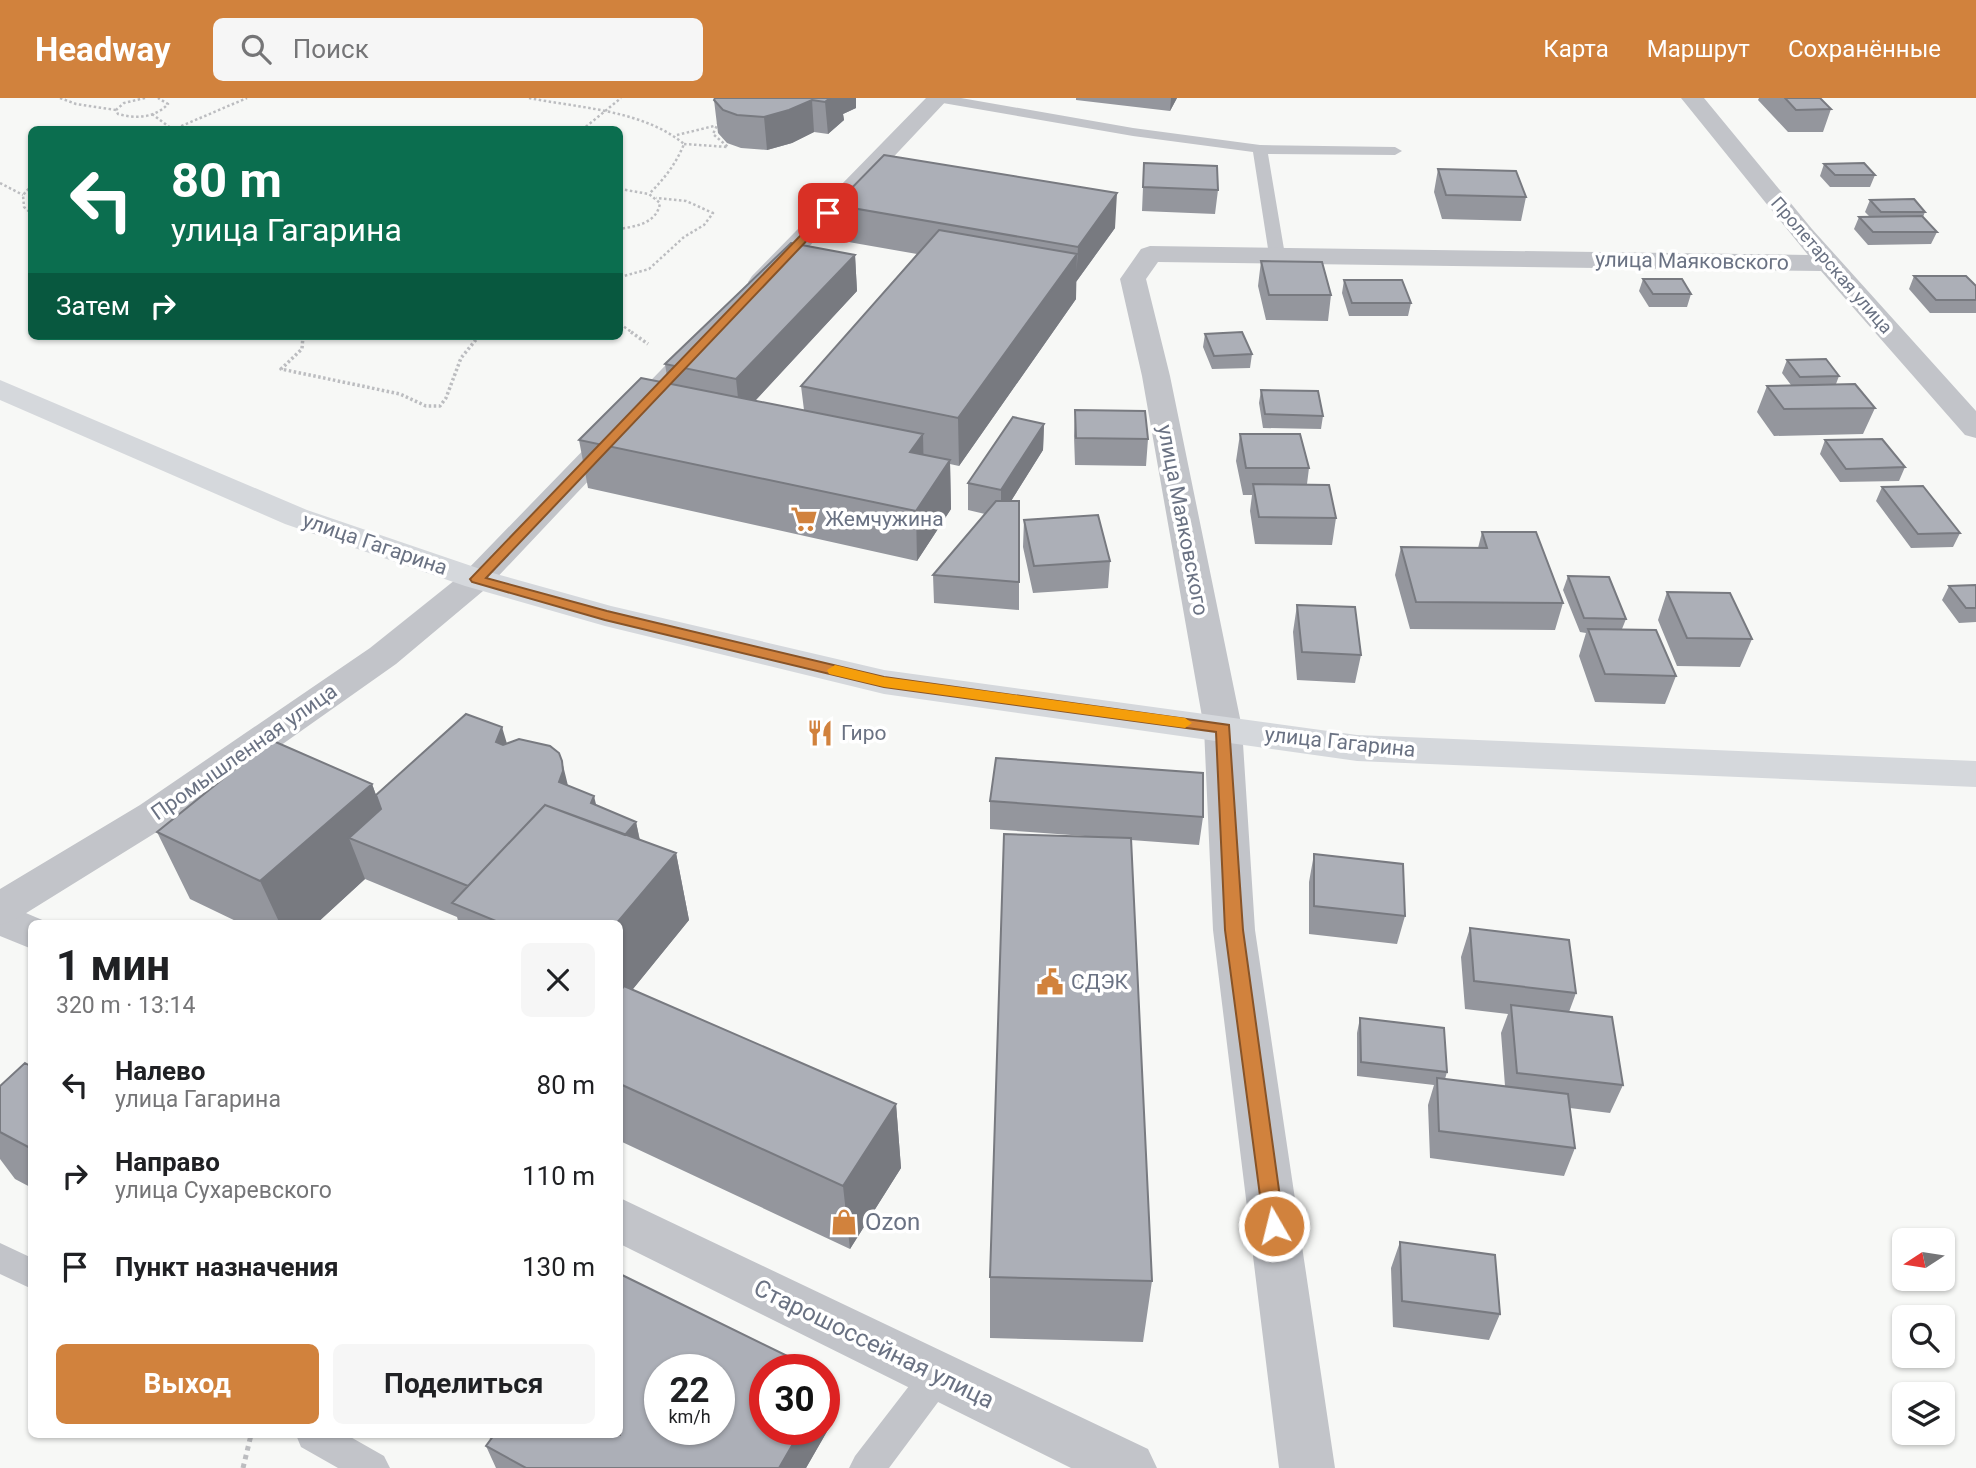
<!DOCTYPE html>
<html lang="ru">
<meta charset="utf-8">
<style>
body{margin:0;font-family:Roboto,sans-serif;background:#f6f6f6;color:#202124;height:100vh;display:flex;flex-direction:column;font-size:26px;white-space:nowrap}
*{box-sizing:border-box;margin:0}
p{font-size:23px;color:#757577}
.icon{flex:none;width:38px;height:38px;fill:none;stroke:currentColor;stroke-width:2;stroke-linecap:round;stroke-linejoin:round}
.map{position:relative;flex:1;overflow:hidden}
.sheet{position:absolute;left:28px;top:822px;width:595px;height:518px;display:flex;flex-direction:column;background:#fff;border-radius:10px;box-shadow:0 2px 5px #0004}
.sheet>*{flex:none}
.top-card{position:absolute;left:28px;top:28px;width:595px;height:214px;border-radius:10px;box-shadow:0 2px 5px #0004;background:#0b6e4f;color:#fff;overflow:hidden}
.needle{width:46px;rotate:258deg}
.controls{position:absolute;left:1892px;top:1130px;display:grid;gap:14px}
.controls a{display:grid;place-items:center;width:63px;height:63px;border-radius:10px;background:#fff;box-shadow:0 2px 5px #0004;font-size:35px}
.speed{position:absolute;left:644px;top:1256px;display:flex;gap:14px;font-size:35px;font-weight:700;text-align:center}
.speed>*{display:grid;place-content:center;width:91px;height:91px;border-radius:50%;background:#fff;box-shadow:0 2px 5px #0004;line-height:1}
.speed small{font-size:18px;font-weight:400}
.speed .limit{border:10px solid #d22;background:#fff;color:#111}
.pin{position:absolute;display:grid;place-items:center;width:60px;height:60px;color:#fff;margin:-30px;border-radius:14px;box-shadow:0 4px 10px #0006}
.me{position:absolute;width:77px;margin:-38px;rotate:352deg;stroke-linejoin:round;filter:drop-shadow(0 0 5px #0008)}
.turn{display:flex;align-items:center;gap:24px;height:147px;padding:0 28px;font-size:32px}
.turn .icon{width:91px;height:91px;stroke-width:2.5}
.turn b{display:block;font-size:49px;line-height:60px}
.then{display:flex;align-items:center;height:66px;padding:0 28px;background:#0003;gap:14px;font-size:26px}
.round{display:grid;place-items:center;flex:none;width:74px;height:74px;border-radius:10px;background:#f6f6f6}
.summary{display:flex;align-items:center;justify-content:space-between;height:119px;padding:0 28px}
h1{font-size:42px;font-weight:700;line-height:52px}
.primary-button{display:flex;gap:14px;margin-top:auto;padding:14px 28px}
.primary-button a{flex:1;height:80px;border-radius:10px;background:#d1823d;color:#fff;font-size:28px;font-weight:700;line-height:80px;text-align:center}
.primary-button a+a{background:#f6f6f6;color:#202124}
ul{padding:0;list-style:none}
li{display:flex;align-items:center;gap:21px;height:91px;padding:0 28px}
li div{flex:1}
li b{display:block;font-size:26px}
li em{font-style:normal}
header{display:flex;align-items:center;gap:42px;box-sizing:border-box;height:98px;padding:0 35px;background:#d1823d;color:#fff}
header strong{font-size:33px}
nav{display:flex;gap:38px;margin-inline-start:auto;font-size:24px}
.search{width:490px;height:63px;background:#f6f6f6;display:flex;align-items:center;gap:18px;box-sizing:border-box;padding:0 24px;border-radius:10px;color:#757577;font-size:26px}
.map>svg:first-child{display:block}
.lines{fill:none;stroke-linecap:round;stroke-linejoin:round}
.path-far2{stroke:#bcbdc0;stroke-width:2.5;stroke-dasharray:2.5 2.5;stroke-linecap:butt}
.path-far1{stroke:#bcbdc0;stroke-width:3.5;stroke-dasharray:2.5 2.5;stroke-linecap:butt}
.path{stroke:#bcbdc0;stroke-width:5;stroke-dasharray:4.5 4.5;stroke-linecap:butt}
.service{fill:#c2c4c9;fill-rule:evenodd}
.minor{fill:#c2c4c9;fill-rule:evenodd}
.tertiary{fill:#c2c4c9;fill-rule:evenodd}
.secondary{fill:#d5d8dc;fill-rule:evenodd}
.wall{fill:#94969d}
.shaded-wall{fill:#787a80}
.building{fill:#acafb7;stroke:#787a80;stroke-width:2;fill-rule:evenodd}
.route{fill:#d1823d;stroke:#885428;stroke-width:2}
.slow{fill:#f59e0b}
.labels{text-anchor:middle;dominant-baseline:central;stroke-width:7;stroke-linejoin:round;paint-order:stroke}
.far-street-label{font-size:18px;fill:#6a7283;stroke:#fff}
.street-label{font-size:21px;fill:#6a7283;stroke:#fff}
.poi-label{font-size:21px;fill:#6a7283;stroke:#fff;text-anchor:start}
.near-poi-label{font-size:24px;fill:#6a7283;stroke:#fff;text-anchor:start}
.near-street-label{font-size:24px;fill:#6a7283;stroke:#fff}
</style>
<header>
<strong>Headway</strong>
<div class="search"><svg class="icon" aria-label="search" viewBox="0 0 24 24"><circle cx="10" cy="10" r="6"/><path d="M15 15l6 6"/></svg>Поиск</div>
<nav><a>Карта</a><a>Маршрут</a><a>Сохранённые</a></nav>
</header>
<div class="map">
<svg width="1976" height="1370" viewBox="0 0 1976 1370">
<rect width="100%" height="100%" fill="#f7f8f6"/>
<g class="lines">
<!-- path-far2 -->
<path class="path-far2" d="M60 0 76 6 116 12
M145 0 124 5 116 12 118 16C136 21 155 20 168 6L158 0
M529 0C579 10 643 12 684 46 676 66 664 81 649 96
M152 16 172 31
M172 32 247 0
M582 32 621 0
M677 37 714 28
M684 46 728 49 713 36 720 21
M0 85 23 97
M32 87 23 97 24 109 32 116
M620 91 649 96 660 105C657 125 637 128 620 131
M620 179 649 171 684 139 704 127 713 115 686 103 656 100
M620 226 633 235"/>
<!-- path-far1 -->
<path class="path-far1" d="M631 234 648 246
M303 238 302 251 281 271 400 296 426 308H440L446 300 461 260 479 238"/>
<!-- path -->
<path class="path" d="M243 1370 251 1337"/>
<!-- service -->
<path class="service" d="M930 0H961L1133 30 1260 47 1395 49 1402 53 1395 57 1268 56 1285 157 1277 162 1269 157 1253 54 1133 38 937 4Z
M0 1145 32 1160V1191L0 1176Z
M938 1261 950 1266 955 1277 950 1288 889 1370H849L855 1358 926 1266Z
M296 1337H347L384 1358 390 1370H338L301 1349Z"/>
<!-- minor -->
<path class="minor" d="M926 0H949L770 190 761 192 752 190 748 184 752 178Z
M1681 0H1704L1812 131 1976 313V340L1965 337 1821 173 1158 164 1146 181 1170 278 1242 630 1255 832 1335 1370H1279L1213 832 1204 630 1142 278 1120 181 1141 151 1150 148 1808 157Z
M703 237 713 239 717 245 713 251 489 488 477 491 465 488 460 481 465 474 693 239Z
M0 804 47 824 48 826H32V851L0 838Z
M620 1100 1148 1351 1157 1370H1071L620 1146Z"/>
<!-- tertiary -->
<path class="tertiary" d="M477 471 489 474 494 481 489 488 396 566 168 727 15 822 0 827V791L140 707 370 550 465 474Z"/>
<!-- secondary -->
<path class="secondary" d="M0 282 307 412 489 474 611 508 884 572 1357 637 1976 663V689L1357 663 884 596 605 528 465 488 285 426 0 302Z"/>
</g>
<!-- wall -->
<path class="wall" d="M715 0H856V10L843 16 844 22 828 36 814 34 792 45 767 52 741 50 727 45 718 35 714 2Z
M1076 0H1177L1170 13 1076 2Z
M1759 0H1820L1831 11 1823 34H1788L1758 2Z
M1144 65 1218 92 1215 116 1142 113Z
M1824 66 1875 77 1870 89H1830L1820 78Z
M1438 71 1526 99 1521 123 1442 121 1434 94Z
M1870 102 1925 114 1923 119 1937 134 1931 146 1868 147 1854 131 1859 119H1870L1865 114Z
M835 107 1115 130 1076 184V201L959 368 950 366 951 411 917 463 588 390 579 342 668 285 665 266 855 157 857 193 755 303 804 312 801 288 917 156 837 142Z
M1261 163 1331 197 1328 223 1266 222 1258 188Z
M1914 178 1976 188V215H1930L1909 191Z
M1643 181 1691 196 1687 209H1649L1639 193Z
M1344 182 1411 205 1408 218H1349L1342 195Z
M1205 236 1252 256 1250 270 1212 271 1203 249Z
M1787 262 1839 278 1836 286 1875 310 1863 336 1774 338 1757 314 1767 288 1791 287 1782 275Z
M1261 292 1323 318 1321 331 1263 330 1259 305Z
M1075 312 1148 341 1146 368 1075 367 1074 338Z
M1044 326 1043 352 1011 403 1019 484V512L934 505 933 477 985 416 968 412V385Z
M1240 336 1309 370 1307 386 1336 420 1332 447 1255 446 1250 413 1252 397H1243L1236 363Z
M1825 342 1905 369 1899 383 1840 384 1820 356Z
M1882 389 1960 435 1953 449 1911 450 1876 403Z
M1024 422 1110 463 1108 490 1033 495 1023 449Z
M1482 434 1563 505 1555 532 1410 531 1395 477 1401 449 1478 450Z
M1568 478 1626 521 1622 531 1676 578 1665 606 1595 604 1579 558 1586 535 1580 534 1563 492Z
M1976 487V524L1959 525 1942 502 1949 488Z
M1667 494 1752 541 1740 569 1677 568 1658 522Z
M1297 507 1361 557 1355 585 1297 582 1293 534Z
M507 645 596 707 636 724 640 742 676 755 689 822 632 892 896 1006 901 1070 850 1151 620 1043V826H459L457 819 365 781 316 826H242L190 801 157 734 372 686 376 697Z
M990 703 1203 719 1199 747 1131 742 1152 1183 1143 1244 990 1240V1179L1085 738 990 731Z
M1314 756 1405 818 1397 846 1309 836V784Z
M1470 830 1576 895 1569 914 1623 987 1610 1015 1570 1010 1575 1050 1564 1078 1430 1060 1428 1007 1434 987 1357 978V935L1360 920 1447 974 1445 981 1505 988 1501 935 1508 916 1465 911 1461 859Z
M32 969V1090L15 1081 0 1061V988Z
M1400 1144 1500 1216 1489 1242 1393 1229 1391 1170Z
M837 1316 806 1370H496L486 1348 491 1341 484 1337H620Z"/>
<!-- shaded-wall -->
<path class="shaded-wall" d="M830 0H856V10L843 16 844 22 828 36 825 4Z
M1171 0H1177L1170 13Z
M812 2 814 34 792 45 767 52 764 19Z
M1117 95 1115 130 1076 184 1078 149Z
M1077 156 1076 201 959 368 958 320Z
M855 157 857 193 740 319 736 281Z
M1044 326 1043 352 1001 419V392Z
M923 336 924 384 910 354Z
M950 362 951 411 917 463 916 413Z
M502 629 514 669 496 644Z
M562 663 572 704 559 684Z
M372 686 396 752 349 740 365 781 316 826H280L260 783Z
M594 698 604 739 591 705Z
M636 724 644 764 611 755Z
M676 755 689 822 620 907V826H616Z
M896 1006 901 1070 850 1151 843 1088Z
M831 1280 837 1316 806 1370H779L801 1332H824V1292Z"/>
<!-- building -->
<path class="building" d="M715 0H830L825 4 812 2 789 12 764 19 737 17 723 12 714 2Z
M1785 0H1820L1831 11 1796 12Z
M884 57 1117 95 1078 149 835 107Z
M1144 65 1217 68 1218 92 1143 89Z
M1864 65 1875 77H1835L1824 66Z
M1438 71 1516 73 1526 99 1446 97Z
M1914 101 1925 114H1881L1870 102Z
M1922 118 1937 134H1873L1859 119Z
M939 132 1077 156 958 320 801 288Z
M791 145 855 157 736 281 665 266Z
M1261 163 1322 164 1331 197H1269Z
M1914 178H1966L1976 188V202H1936Z
M1643 181H1682L1691 196H1653Z
M1344 182H1402L1411 205H1352Z
M1242 234 1252 256 1214 258 1205 236Z
M1826 261 1839 278 1800 279 1787 262Z
M641 280 923 336 910 354 950 362 916 413 579 342Z
M1855 286 1875 310 1784 311 1767 288Z
M1261 292 1318 293 1323 318 1265 316Z
M1075 312 1145 313 1148 341 1076 340Z
M1013 319 1044 326 1001 392 968 385Z
M1240 336H1300L1309 370H1246Z
M1882 341 1905 369 1846 371 1825 342Z
M1253 386 1329 387 1336 420 1259 419Z
M1923 388 1960 435 1918 436 1882 389Z
M996 403H1019V484L933 477Z
M1098 417 1110 463 1034 468 1024 422Z
M1482 434H1536L1563 505 1416 504 1401 449 1487 450Z
M1568 478 1609 479 1626 521 1584 520Z
M1976 487V510H1966L1949 488Z
M1667 494 1730 495 1752 541 1687 540Z
M1297 507 1355 509 1361 557 1302 554Z
M1588 531 1656 532 1676 578 1605 576Z
M466 616 502 629 496 644 503 647 519 641 550 648 559 655 562 663 563 673 559 684 594 698 591 705 636 724 625 737 545 707 468 788 349 740 381 711 376 697Z
M271 642 372 686 260 783 157 734Z
M996 660 1203 675V719L990 703Z
M545 707 676 755 616 826H503L452 805Z
M1004 736 1131 740 1152 1183 990 1179Z
M1314 756 1403 766 1405 818 1314 808Z
M1470 830 1569 842 1576 895 1474 883Z
M624 888 896 1006 843 1088 620 986V894Z
M1511 907 1612 919 1623 987 1517 975Z
M1360 920 1444 930 1447 974 1361 964Z
M25 965 32 969V1051L0 1034V988Z
M1437 980 1568 996 1575 1050 1439 1033Z
M1400 1144 1495 1157 1500 1216 1402 1203Z
M620 1176 816 1272H765V1332H801L779 1370H526L486 1348 494 1337H620ZM660 1272H719V1332H660Z
M824 1276 831 1280 824 1292Z"/>
<!-- route -->
<path class="route" d="M824 113 833 115 486 480 607 513 884 579 1229 627 1243 832 1284 1128 1281 1134 1274 1137 1267 1134 1264 1128 1225 832 1216 634 884 589 605 522 472 484 470 481Z"/>
<!-- slow -->
<path class="slow" d="M835 567 884 579 1185 620 1192 625 1185 630 884 589 829 576 827 572Z"/>
<!-- icons -->
<defs>
<g id="supermarket-bare" transform="scale(2.1)"><path d="M-6-5.5h2.5l.6 2H6L4.5 2H-2.5L-4.4-4H-6ZM-1.5 3.2a1.3 1.3 0 1 0 .1 0ZM3 3.2a1.3 1.3 0 1 0 .1 0Z" fill="#d1823d" stroke="#fff" stroke-width="2.5" paint-order="stroke"/></g>
<g id="restaurant-bare" transform="scale(2.1)"><path d="M-5-6h1v4h1v-4h1v4h1v-4h1v5L-1.5 .5V6h-2V.5L-5-1ZM5-6V6H3V1.5H1.5Q1.5-4 5-6Z" fill="#d1823d" stroke="#fff" stroke-width="2.5" paint-order="stroke"/></g>
<g id="civic-bare" transform="scale(2.1)"><path d="M-.6-6.5H3V-4.5H.6V-3L4-1V1h2V6H-6V1h2V-1L-.6-3ZM-1.2 2.5V6h2.4V2.5Z" fill="#d1823d" stroke="#fff" stroke-width="2.5" paint-order="stroke"/></g>
<g id="shop-bare" transform="scale(2.1)"><path d="M-5-2.5h2.3a2.7 3.5 0 0 1 5.4 0H5L5.5 6h-11ZM-1.5-2.5h3a1.5 2.3 0 0 0-3 0Z" fill="#d1823d" stroke="#fff" stroke-width="2.5" paint-order="stroke"/></g>
</defs>
<g fill-rule="evenodd">
<use href="#supermarket-bare" x="804" y="421"/>
<use href="#restaurant-bare" x="820" y="635"/>
<use href="#civic-bare" x="1050" y="884"/>
<use href="#shop-bare" x="844" y="1124"/>
</g>
<g class="labels">
<!-- far-street labels -->
<g class="far-street-label">
<text transform="translate(1832 167) rotate(49)">Пролетарская улица</text>
</g>
<!-- street labels -->
<g class="street-label">
<text transform="translate(1692 163) rotate(1)">улица Маяковского</text>
<text transform="translate(1183 422) rotate(79)">улица Маяковского</text>
<text transform="translate(375 446) rotate(19)">улица Гагарина</text>
<text transform="translate(1340 644) rotate(6)">улица Гагарина</text>
<text transform="translate(244 654) rotate(-35)">Промышленная улица</text>
</g>
<!-- poi labels -->
<g class="poi-label">
<text x="825" y="421">Жемчужина</text>
<text x="841" y="635">Гиро</text>
<text x="1071" y="884">СДЭК</text>
</g>
<!-- near-poi labels -->
<g class="near-poi-label">
<text x="865" y="1124">Ozon</text>
</g>
<!-- near-street labels -->
<g class="near-street-label">
<text transform="translate(874 1246) rotate(26)">Старошоссейная улица</text>
</g>
</g>
</svg>
<div class="controls">
<a><svg class="needle" viewBox="-14 -14 28 28"><path d="M0-13l5 13h-10z" fill="#e53935"/><path d="M0 13l5-13h-10z" fill="#757577"/></svg></a>
<a><svg class="icon" aria-label="search" viewBox="0 0 24 24"><circle cx="10" cy="10" r="6"/><path d="M15 15l6 6"/></svg></a>
<a><svg class="icon" aria-label="layers" viewBox="0 0 24 24"><path d="M12 4l9 5-9 5-9-5zM3 14l9 5 9-5"/></svg></a>
</div>
<div class="speed"><div>22<small>km/h</small></div><div class="limit">30</div></div>
<div class="pin" style="left:828px;top:115px;background:#d93025"><svg class="icon" aria-label="arrive" viewBox="0 0 24 24"><path d="M6 21V4h12l-3 4 3 4H6"/></svg></div>
<svg class="me" style="left:1274px;top:1128px" viewBox="-20 -20 40 40"><circle r="17" fill="#d1823d" stroke="#fff" stroke-width="3"/><path d="M0-11L8 9 0 5-8 9z" fill="#fff"/></svg>
<div class="top-card">
<div class="turn"><svg class="icon" aria-label="left" viewBox="0 0 24 24"><path d="M17 20v-9H6M10 6l-5 5 5 5"/></svg><div><b>80 m</b>улица Гагарина</div></div>
<div class="then">Затем<svg class="icon" aria-label="right" viewBox="0 0 24 24"><path d="M7 20v-9h11M14 6l5 5-5 5"/></svg></div>
</div>
<section class="sheet">
<div class="summary"><div><h1>1 мин</h1><p>320 m · 13:14</p></div><a class="round"><svg class="icon" aria-label="close" viewBox="0 0 24 24"><path d="M6 6l12 12M18 6L6 18"/></svg></a></div>
<ul>
<li><svg class="icon" aria-label="left" viewBox="0 0 24 24"><path d="M17 20v-9H6M10 6l-5 5 5 5"/></svg><div><b>Налево</b><p>улица Гагарина</p></div><em>80 m</em></li>
<li><svg class="icon" aria-label="right" viewBox="0 0 24 24"><path d="M7 20v-9h11M14 6l5 5-5 5"/></svg><div><b>Направо</b><p>улица Сухаревского</p></div><em>110 m</em></li>
<li><svg class="icon" aria-label="arrive" viewBox="0 0 24 24"><path d="M6 21V4h12l-3 4 3 4H6"/></svg><div><b>Пункт назначения</b></div><em>130 m</em></li>
</ul>
<div class="primary-button"><a>Выход</a><a>Поделиться</a></div>
</section>
</div>
